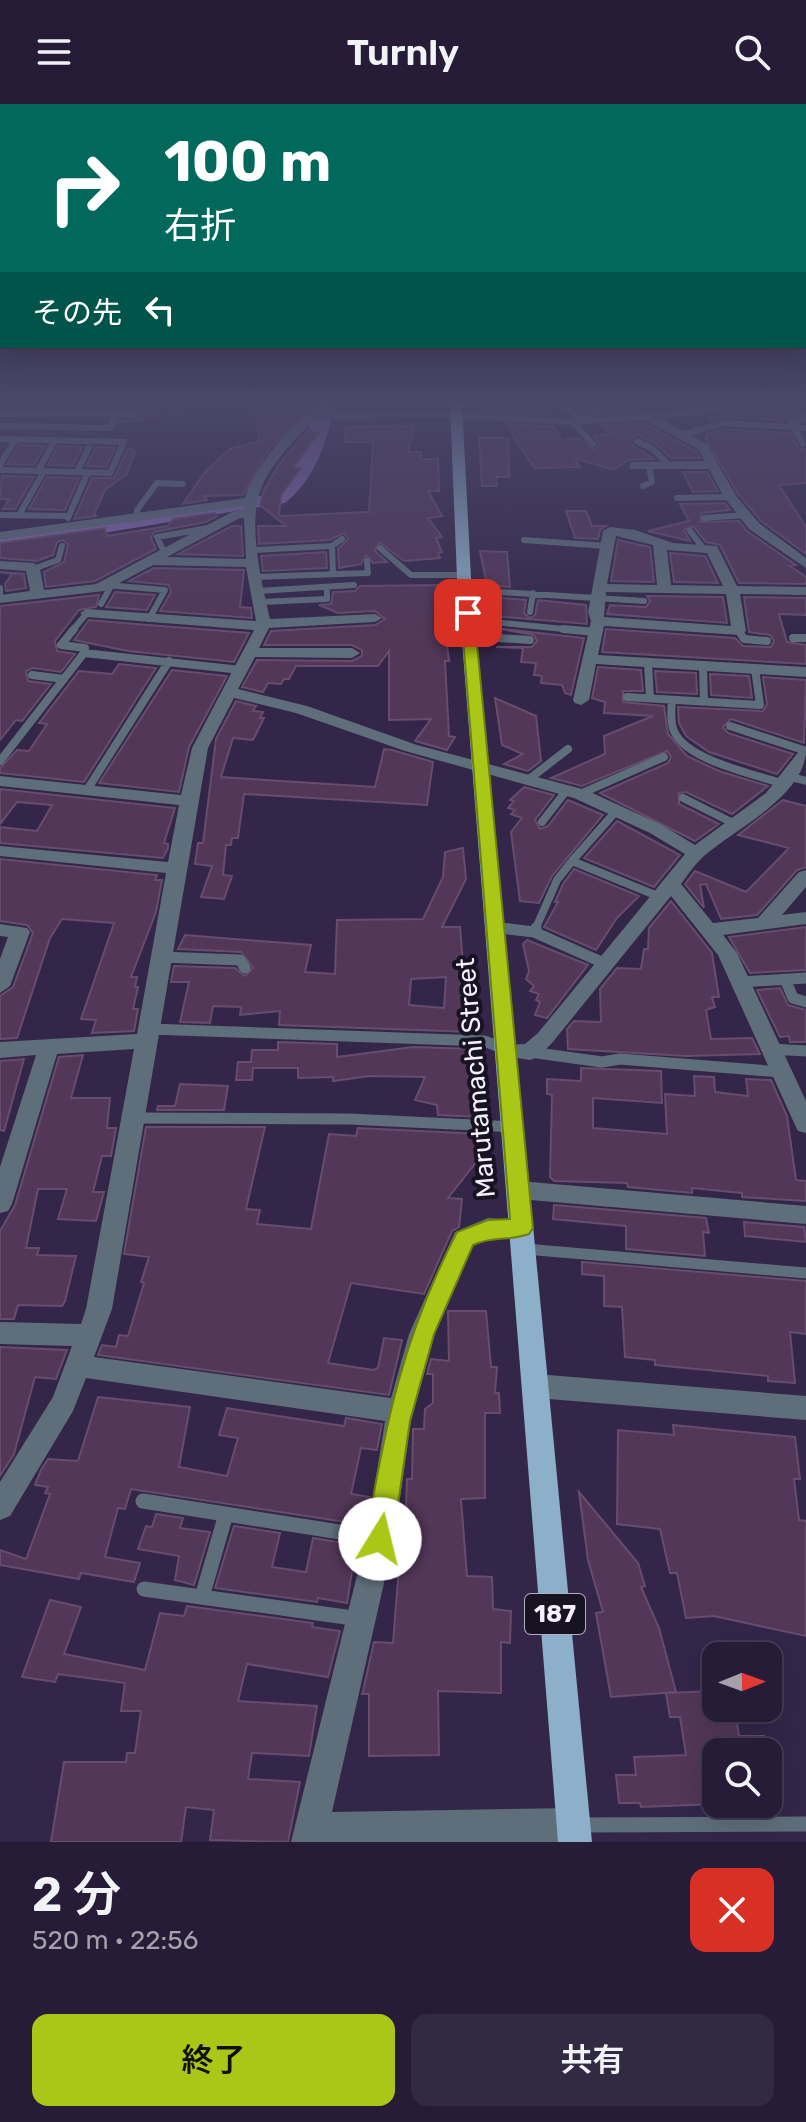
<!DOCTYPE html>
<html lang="ja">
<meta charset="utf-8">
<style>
body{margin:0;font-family:Rubik,"Noto Sans JP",sans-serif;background:#322942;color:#f1f3f6;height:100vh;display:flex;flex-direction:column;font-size:30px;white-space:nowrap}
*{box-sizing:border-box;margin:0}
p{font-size:26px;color:#a4a1ad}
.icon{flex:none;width:44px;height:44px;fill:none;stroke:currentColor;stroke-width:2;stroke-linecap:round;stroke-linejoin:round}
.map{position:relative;height:1738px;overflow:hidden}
.sheet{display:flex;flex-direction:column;background:#261c37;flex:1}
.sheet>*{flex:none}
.top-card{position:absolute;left:0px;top:0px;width:806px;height:244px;box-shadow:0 8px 32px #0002,0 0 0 2px #423a52;background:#00695c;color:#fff;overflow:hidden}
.needle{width:52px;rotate:89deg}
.controls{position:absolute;left:702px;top:1538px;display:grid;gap:16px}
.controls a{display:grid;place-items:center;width:80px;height:80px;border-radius:16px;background:#261c37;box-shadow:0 8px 32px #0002,0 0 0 2px #423a52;font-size:40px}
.pin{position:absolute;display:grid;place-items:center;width:68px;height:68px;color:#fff;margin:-34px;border-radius:16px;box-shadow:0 4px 12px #0006}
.me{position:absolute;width:88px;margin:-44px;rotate:9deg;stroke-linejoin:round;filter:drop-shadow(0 0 6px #0008)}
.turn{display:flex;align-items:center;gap:28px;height:168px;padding:0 32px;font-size:36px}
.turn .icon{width:104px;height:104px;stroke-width:2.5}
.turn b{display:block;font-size:56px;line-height:68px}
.then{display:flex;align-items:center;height:76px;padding:0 32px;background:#0003;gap:16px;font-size:30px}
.round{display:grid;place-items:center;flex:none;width:84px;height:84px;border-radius:16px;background:#322942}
.headline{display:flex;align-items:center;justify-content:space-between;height:136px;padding:0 32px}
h1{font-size:48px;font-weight:600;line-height:60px}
.button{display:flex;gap:16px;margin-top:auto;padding:16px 32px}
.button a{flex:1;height:92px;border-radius:16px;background:#aac718;color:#111;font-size:32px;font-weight:600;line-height:92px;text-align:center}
.button a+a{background:#322942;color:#f1f3f6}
header{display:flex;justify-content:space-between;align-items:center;height:104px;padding:0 32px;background:#261c37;font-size:36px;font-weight:600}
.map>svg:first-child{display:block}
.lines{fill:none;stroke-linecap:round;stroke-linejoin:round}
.river{fill:#8469b2;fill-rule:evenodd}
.building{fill:#523758;stroke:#674c6e;stroke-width:2;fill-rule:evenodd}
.service-far3{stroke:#5e6f7b;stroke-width:6}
.service-far2{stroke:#5e6f7b;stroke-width:8}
.service-far1{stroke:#5e6f7b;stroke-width:11}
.service{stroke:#5e6f7b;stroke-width:15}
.minor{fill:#5e6f7b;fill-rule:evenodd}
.tertiary{fill:#5e6f7b;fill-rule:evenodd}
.primary{fill:#8cb0c9;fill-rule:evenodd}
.route{fill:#aac718;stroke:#6e8110;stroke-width:2}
.labels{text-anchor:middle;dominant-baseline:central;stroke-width:8;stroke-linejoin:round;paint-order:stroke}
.shield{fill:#181322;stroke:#b2aebc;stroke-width:2}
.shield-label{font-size:24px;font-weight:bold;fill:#f4f0fe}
.street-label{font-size:26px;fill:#f4f0fe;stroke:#181322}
</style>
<header><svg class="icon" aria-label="menu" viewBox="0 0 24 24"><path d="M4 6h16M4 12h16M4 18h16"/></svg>Turnly<svg class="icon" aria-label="search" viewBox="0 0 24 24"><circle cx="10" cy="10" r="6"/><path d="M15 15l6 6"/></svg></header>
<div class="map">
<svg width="806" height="1738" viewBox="0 0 806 1738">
<rect width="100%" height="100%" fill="#332649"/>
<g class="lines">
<!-- river -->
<path class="river" d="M317 299H335C327 337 316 374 285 399L0 446V434L272 390 294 365Z"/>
</g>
<!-- building -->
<path class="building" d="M142 299H162L154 315 119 318 139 315 141 309 138 305Z
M254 299H311L309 307 270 344 243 391 204 392 207 396 183 400 205 368 230 345 260 337Z
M493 299 538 300 545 310 499 308Z
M598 299H628L640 306 603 309Z
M791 306 795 311 786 317 723 313 710 316 707 313Z
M644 319 696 347 700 354H671L656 340 637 331 631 335 632 341 654 355 629 356 613 366 574 354 580 363 534 364 506 320 554 323 562 336 579 334 594 346 599 341 594 332 611 330 600 322Z
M414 322 408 348H421V355H438L439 387H428L442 412 428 414 442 433 436 434 442 448 438 449 440 454 404 457 379 438 375 447 387 458 373 459 366 451 361 460 339 464 338 445 348 435 344 429 330 436 259 440 258 422H286L260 401 264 386 280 359 309 325H314L312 329 319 328 294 363 301 364 281 392 279 412 369 408 373 338H345L346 323Z
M724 325 790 329 799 345H806V379L779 381 806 423V450L761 417 738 390 706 336V330Z
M479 334H508L509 373H496L497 382H482Z
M19 341 45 342 34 361 7 360Z
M58 342 82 343 73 362 48 361Z
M96 343 115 344 106 363 86 362Z
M128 344 135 347 127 370 105 386 94 411 97 412 74 415 92 374H114Z
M683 368H707L718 387 693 388Z
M2 372 34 373 15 405H3L9 395H0Z
M47 373 79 374 65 406 29 405Z
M725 399 730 406 701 409 700 418 739 417 747 427 796 461 790 462 806 473V480L739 479 720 441 706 438 693 422 684 426 690 437 648 427 689 417 680 400Z
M566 407H586L592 422H606L600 426 598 435 575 434Z
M215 409 217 412 206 418 154 428 151 434 156 445 95 477 46 483 44 468 64 458 68 441 63 436 57 438 53 451 37 457 0 454V439L105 424 107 432 168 422 173 415Z
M232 422H241L243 452 178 450Z
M618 436 650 443 654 478 611 477Z
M480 447 507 448 510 483 487 481Z
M326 448 327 464 263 467 261 452Z
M670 449 705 452 718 479 674 478Z
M154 464 244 466 240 503 251 504 252 514 160 507 171 488 169 481 129 477Z
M0 468 24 470 26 484 6 487 5 480 12 470Z
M440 481 449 557H445L449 632 455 633 447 646 415 637 431 615 389 616V547L378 562H296L289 575H284L281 580 268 579 263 588 242 583 257 556 352 557 362 552V546L352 541H264L271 527 375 521 385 515 375 507 338 509 319 501 331 500 333 488 355 487 360 482Z
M115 488 155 491 147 506 106 503Z
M99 491 96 503 79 506 55 537 57 547 75 550 61 568 33 564 26 567 28 577 51 580 22 617 16 616 0 636V502Z
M647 492 723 493 727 519 607 510 610 501 646 503 650 497Z
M489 493 526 496 524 509 530 514 535 511 538 496 586 501 587 520 492 512Z
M744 493 806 494V511L779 510 787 538 806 541V560L602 548 606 525 735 534 743 542 771 543 774 537 770 531 749 528Z
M89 516 148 521 249 529 234 558 128 547 74 536Z
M494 524 584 534 571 591 565 589 562 581 541 579 542 572 534 571 536 559 521 558 523 544 496 543H532L537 537 534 531Z
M119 560 156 564 84 678 0 669V664L17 646 29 647 47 620 39 619 79 567 112 570Z
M598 563 641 566 643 587H623V598L664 602 668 630 687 652 719 667 768 682 732 710 686 688 679 689V700L719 720 695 737 600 689 668 659 671 653 667 647 582 682 551 674 605 650 604 632 653 612 604 609 605 598 592 594Z
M172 566 227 572 189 643 179 688 99 679Z
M655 567 696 569 697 590 657 588Z
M710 570 749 572 752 594 711 591Z
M763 573 806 576 804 639 731 615 723 623 728 629 793 650 777 670 709 648 686 632 679 619 678 603 763 607 767 600Z
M495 594 536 612 541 657 528 667 504 660 523 650 502 641Z
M236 597 256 602 253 607 263 608 260 614H264L253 636 233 634 221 673 375 683 384 645 392 646 433 658 427 701 244 690 238 734H232L231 741H226L223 771 232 772 224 795 201 793 212 762 195 760 198 739H203L216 635Z
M524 683 554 691 535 716 540 725 548 722 568 696 603 711 552 772 539 799 520 797 511 728 522 714 511 710 515 706 508 704 514 697 510 696Z
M0 685 175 704 164 739 168 740V744L163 754 0 739V723L37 727 52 701 17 698 0 720Z
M783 696 806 702V763L797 766 757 811 721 815 706 780 700 781 704 804 685 780 695 767 746 788 789 744 738 731Z
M617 717 680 751 654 783 584 754Z
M463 744 466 775 442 823H460L465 885 474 886 472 928 279 921 280 907 240 911 241 903 213 902 210 919 180 918 189 878H171L174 862 235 864 245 872 253 864 241 848 178 845 185 831 311 841 305 868 335 870 337 816 423 815 443 773 445 748ZM446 873 444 904 409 901 411 875Z
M0 755 157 771 155 776H162L156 808 131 873H137L135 883H138L133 905H138L134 927 92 929 96 916 81 915 114 819 62 815 50 834 17 934 0 935V892L13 883 33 829 27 821 0 817Z
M574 765 639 792 617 814 596 846 544 823 558 798H555L563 780Z
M671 797 712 849 719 893H712L715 903 706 906 711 935 752 934 760 950 686 952 568 945 567 925 574 917 601 918 600 885 617 864 641 865 644 845H648L649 824Z
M806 823V866L750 869 729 833Z
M527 836 588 861 547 914 535 911 540 898 536 896 539 890 530 887 534 882 526 875 529 867 523 840Z
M780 884 788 901 806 906V938H790L789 932 780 933 757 886Z
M278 938 337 940V953L413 943 475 945 474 970 479 974 480 1013 438 1011 437 1001 415 996 425 973 370 972 333 977V973L298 974V964H253L252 976H236L238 958H251L252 946H278Z
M83 951 71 994H110L107 1024H116L111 1052H102L93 1088H104L96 1117 58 1115 67 1085H38L26 1144H39L37 1151 76 1152 65 1197 62 1202 18 1201 14 1215H0V1127L15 1101 59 953Z
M24 955 4 1027 0 1026V957Z
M581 964 661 967 662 999 593 994V1024L667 1030 665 990 695 992 694 972 714 973 715 988 748 992 746 975 771 976 787 1012 796 1076 806 1077V1097L742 1093V1089L692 1084V1089L628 1083 627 1079 554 1077 550 1073 552 991 547 990V975L581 977Z
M180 980 228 982 224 1006H157L158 1002H175Z
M146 1023H265L246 1105 260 1106 257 1120 311 1125 329 1030 356 1032 358 1024 482 1030 477 1057 448 1094 462 1095 459 1123 452 1127 424 1190 351 1179 328 1259 373 1266 378 1264 384 1234 402 1236 389 1291 98 1251 102 1241 116 1243 119 1231 128 1232 144 1179 141 1178 149 1153 124 1150Z
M554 1101 706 1114 709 1129 703 1128 705 1152 626 1145V1122L553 1115Z
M744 1118 804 1123 806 1138 745 1132Z
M582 1158 806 1177V1230L790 1228 795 1279 768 1277V1272L655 1261V1256L625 1253 622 1203 604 1202V1172L582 1170Z
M448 1207H486L491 1263H497L495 1289H499L500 1309H485V1394L461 1395 467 1472 492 1473 493 1505 511 1507 510 1539 501 1538V1589L438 1587 439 1651 369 1652V1590H362L363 1587 374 1538 393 1539 399 1463 396 1442 402 1422V1404H406L407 1375H412L413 1325H424L425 1305 433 1299V1270H427L431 1255 449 1257Z
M0 1243 67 1246 56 1275 35 1273 14 1350 0 1372Z
M98 1293 190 1303 179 1363 227 1372 238 1334 219 1331 227 1304 344 1322 346 1314 382 1320 377 1346 361 1344 351 1390 370 1393 365 1421 131 1385 125 1405 118 1404 105 1453 140 1459 134 1478 81 1469 79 1475 0 1461V1446L26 1455 50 1390 45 1389 48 1383 35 1381 41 1366 48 1355 78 1357Z
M673 1321 795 1333 800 1375H794L799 1416 806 1417V1532L714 1512 686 1514 677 1469H670L660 1425 617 1420 618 1326 674 1331Z
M579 1388 638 1459 645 1482 641 1483 659 1524 676 1588 611 1593 596 1509 603 1508 588 1456Z
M156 1410 183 1414 180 1424 210 1428 194 1481 175 1476 179 1452 138 1445 146 1422 152 1423Z
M234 1422 280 1429 272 1463 306 1468 313 1434 361 1442 356 1462 353 1461 347 1499 318 1494 317 1498 215 1484Z
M50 1496 81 1503 64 1550 145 1566 160 1509 184 1512 187 1502 313 1519 312 1523 340 1527 328 1573 247 1560 238 1597 317 1602 309 1652 252 1649 248 1675 300 1678 288 1738 210 1736 214 1706 186 1703 181 1738H51L64 1658H126L127 1649H135L141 1607H121L125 1579 58 1570 55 1578 22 1573Z
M715 1587 720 1612H736L739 1632H764L766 1648H716V1700L641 1703 640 1699H619L616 1671H636L634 1653 686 1651 680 1613H670L666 1589Z"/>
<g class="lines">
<!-- service-far3 -->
<path class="service-far3" d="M47 299H136
M171 299V302L211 299
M561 299 582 317 598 307 589 299
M793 300 806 314 791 319 803 340
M0 310H135
M573 318 593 340
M0 322 110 324 116 310
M685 330 723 319 806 324
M0 335 124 338 110 369 0 366
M637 337 653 345 669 361
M0 361 15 336
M38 367 55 336
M77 368 92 337
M643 382 652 378 649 361
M677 394 730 393
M0 411 67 412
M19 411 44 367
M68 414 87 370
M704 414 745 411
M137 415V406L157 379 183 380
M690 427 704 445
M524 436 607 442
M380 444 411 471H464
M252 446 332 442
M165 450 157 433 208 424
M33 465 58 456 62 442
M333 470 332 442 342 435
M254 473 368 469 367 457
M106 481 165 486 149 515
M0 484V490
M466 486 644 497
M258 487 354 481
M260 498 327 495V483
M101 500 111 482
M530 508 533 489
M492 518 584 527
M72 527 87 509"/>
<!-- service-far2 -->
<path class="service-far2" d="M74 525 61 541 85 544 84 549 241 566
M563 525 596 528
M739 527 744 535 767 537
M469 532 530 536
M793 534H806
M648 559 650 594
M703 562 704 598
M32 571 64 575
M627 593 760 601 755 565
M672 596C671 606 670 618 674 627 686 656 753 670 781 679
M730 622 806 647
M0 657 84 549
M787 672 806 677
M528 676 568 645
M87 686 169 557
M580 690 664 653
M683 694 735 720
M617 706 572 757 660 793
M542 718 566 687
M494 823 517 826
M535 826 557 776 572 757"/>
<!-- service-far1 -->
<path class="service-far1" d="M501 824 534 828 606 860
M534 828 536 824
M161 853 240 856 245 864
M785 875 793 894 806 898
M741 878 806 874
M149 925 484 937 505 945
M772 945 806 947
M530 948 602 958 620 955 781 968
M134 1014 349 1015 513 1023
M525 1145 806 1169"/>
<!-- service -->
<path class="service" d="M143 1397 378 1434
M144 1485 360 1515
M202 1493 226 1410
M580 1721 806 1720"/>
<!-- minor -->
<path class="minor" d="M766 299H806V302L660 314 707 340 736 392 759 419 806 454V464L749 425 724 393 709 365H630V359L634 358 705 357 698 345 645 316 573 321 444 314 314 315C295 337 271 358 261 385 247 418 262 481 270 515L375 510 382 514 375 518 269 524 259 544H352L360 549 352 554 255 553 238 585 307 602 417 641 586 686 662 721 695 741 766 689 800 646 806 645C806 691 737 724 705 751 696 759 688 770 681 780L713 819 758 814 799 768 806 766V783L782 811 806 808V820L723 831 737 849 806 997V1029L798 1027 795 1021 718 851 671 792 552 939 538 953 530 956 499 951 495 946 499 941 525 940 538 929 685 750 650 729 574 694 405 647 296 609 234 594 208 644 112 1205 94 1253 391 1294 409 1230 455 1128 488 1114 530 1117 534 1124 530 1131 490 1134 473 1142 435 1230 411 1317 394 1435 332 1708 574 1704 586 1709 591 1721 586 1733 574 1738H291L366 1435 385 1317 86 1274 73 1307 10 1412 0 1416V1378L53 1293 72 1242 0 1240V1218L81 1220 86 1205 134 945 57 950 12 1100 8 1107 0 1109V1063L36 951 0 954V938L137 930 166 769 0 752V742L168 758 179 701 0 682V672L181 691 192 644 254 526 87 513 80 509 87 505 256 517 246 463 153 461 104 487 0 499V491L30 487 26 467 0 465V457L34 459 40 465 44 486 96 480 232 408 244 406V402L0 436V428L245 394C252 370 289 319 311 309L444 308 573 315ZM240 414H244L246 455 167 453Z
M610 423 635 426 673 439 717 442 737 482 806 483V491L740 490 746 527 739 531 604 522 598 551 806 563V573L596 560 589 596 581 601 575 599 573 596 591 517 588 508 603 427ZM616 432 653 441 657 481 607 480ZM667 446 707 449 723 482 671 481ZM606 488 726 490 731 522 604 513Z
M0 820 27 824 30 828 10 882 0 889V855L8 833 0 832Z
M519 1077 806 1102V1120L519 1095 511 1092 507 1086 511 1080Z"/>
<!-- tertiary -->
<path class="tertiary" d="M536 1270 806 1292V1316L536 1294 527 1290 523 1282 527 1274Z"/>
<!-- primary -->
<path class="primary" d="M450 299H462L471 474 592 1738H558L457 474Z"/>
</g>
<!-- sky -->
<linearGradient id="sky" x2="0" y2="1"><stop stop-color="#1c1528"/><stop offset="0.55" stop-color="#4a476a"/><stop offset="1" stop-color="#4a476a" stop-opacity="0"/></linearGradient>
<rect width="806" height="542" fill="url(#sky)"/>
<!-- route -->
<path class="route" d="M468 505 474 509 533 1124 529 1130C510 1137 492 1132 473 1141L434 1230 410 1317 393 1435 389 1444 380 1447 370 1444 366 1435C385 1320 403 1233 457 1128L488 1116 510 1115 461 509Z"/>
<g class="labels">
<!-- shield labels -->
<rect class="shield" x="525" y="1490" width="60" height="40" rx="6"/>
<g class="shield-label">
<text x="555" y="1510">187</text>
</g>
<!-- street labels -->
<g class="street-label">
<text transform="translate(476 974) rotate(-95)">Marutamachi Street</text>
</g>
</g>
</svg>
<div class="controls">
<a><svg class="needle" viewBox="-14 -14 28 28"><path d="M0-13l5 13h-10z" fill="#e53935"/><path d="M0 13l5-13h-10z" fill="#a4a1ad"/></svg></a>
<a><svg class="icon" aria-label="search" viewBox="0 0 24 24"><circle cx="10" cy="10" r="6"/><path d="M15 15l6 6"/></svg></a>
</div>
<div class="pin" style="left:468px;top:509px;background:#d93025"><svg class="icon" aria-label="arrive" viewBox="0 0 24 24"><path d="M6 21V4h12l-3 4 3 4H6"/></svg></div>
<svg class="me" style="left:380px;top:1435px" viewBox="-20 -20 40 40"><circle r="19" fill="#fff"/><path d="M0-13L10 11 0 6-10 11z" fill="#aac718"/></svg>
<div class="top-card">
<div class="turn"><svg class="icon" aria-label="right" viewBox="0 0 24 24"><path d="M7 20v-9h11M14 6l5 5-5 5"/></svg><div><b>100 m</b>右折</div></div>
<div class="then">その先<svg class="icon" aria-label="left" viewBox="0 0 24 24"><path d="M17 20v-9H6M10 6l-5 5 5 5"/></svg></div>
</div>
</div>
<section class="sheet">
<div class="headline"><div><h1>2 分</h1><p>520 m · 22:56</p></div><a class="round" style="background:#d93025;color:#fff"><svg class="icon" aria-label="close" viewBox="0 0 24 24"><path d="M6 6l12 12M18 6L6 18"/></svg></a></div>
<div class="button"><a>終了</a><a>共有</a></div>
</section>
